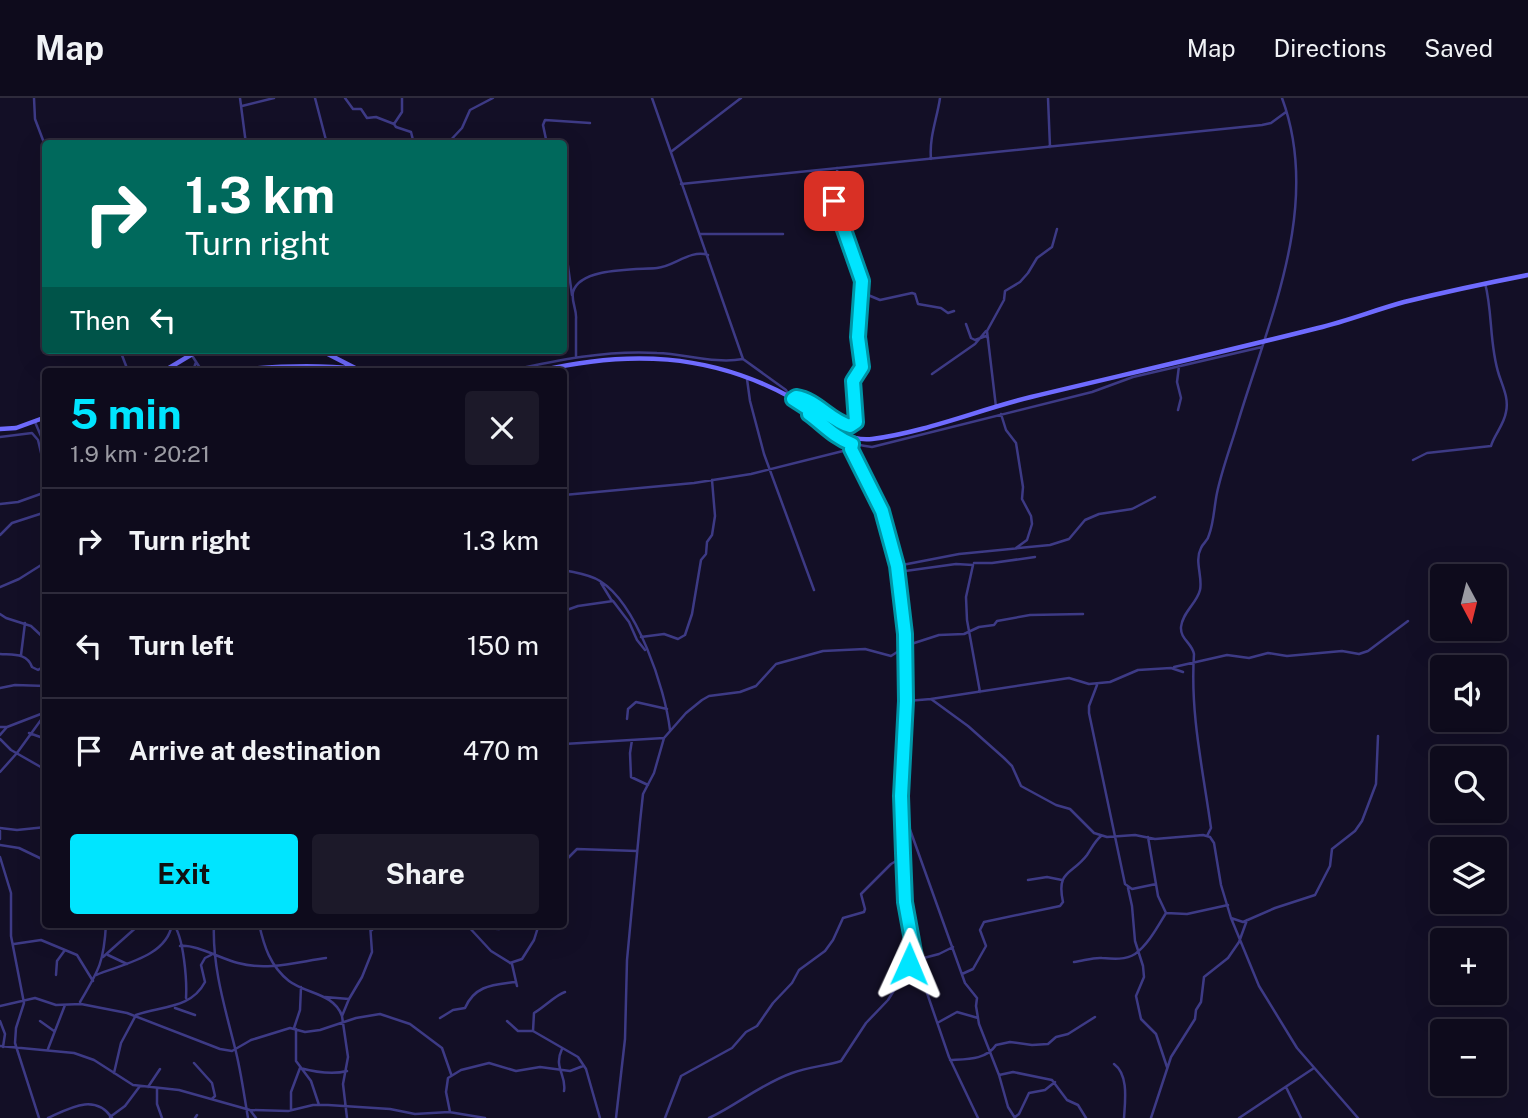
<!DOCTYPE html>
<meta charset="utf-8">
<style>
body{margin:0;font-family:"Public Sans",sans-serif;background:#1c1929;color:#f1f3f6;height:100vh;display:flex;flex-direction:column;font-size:26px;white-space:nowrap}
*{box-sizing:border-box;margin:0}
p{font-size:23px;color:#9b9ba3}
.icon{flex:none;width:38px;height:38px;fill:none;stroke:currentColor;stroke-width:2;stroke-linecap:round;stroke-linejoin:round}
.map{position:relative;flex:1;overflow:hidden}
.panel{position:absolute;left:42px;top:270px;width:525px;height:560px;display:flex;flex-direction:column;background:#0e0b1c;border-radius:7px;box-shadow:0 7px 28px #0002,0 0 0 2px #2e2b3b}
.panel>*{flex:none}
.top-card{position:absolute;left:42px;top:42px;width:525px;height:214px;border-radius:7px;box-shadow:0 7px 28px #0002,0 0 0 2px #2e2b3b;background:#00695c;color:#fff;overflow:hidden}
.needle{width:46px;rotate:173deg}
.controls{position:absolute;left:1430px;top:466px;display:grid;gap:14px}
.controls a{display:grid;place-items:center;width:77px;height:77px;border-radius:7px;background:#0e0b1c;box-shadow:0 7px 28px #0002,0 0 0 2px #2e2b3b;font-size:35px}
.pin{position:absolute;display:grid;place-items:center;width:60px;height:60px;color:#fff;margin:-30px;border-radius:14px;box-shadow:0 4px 10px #0006}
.me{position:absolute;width:77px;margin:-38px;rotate:1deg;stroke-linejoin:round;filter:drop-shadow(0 0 5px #0008)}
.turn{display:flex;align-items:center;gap:24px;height:147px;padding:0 28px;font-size:32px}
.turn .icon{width:91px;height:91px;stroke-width:2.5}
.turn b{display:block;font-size:49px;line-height:60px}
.then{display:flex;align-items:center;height:66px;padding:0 28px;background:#0003;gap:14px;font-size:26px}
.round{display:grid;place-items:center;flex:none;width:74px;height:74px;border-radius:7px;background:#1c1929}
.head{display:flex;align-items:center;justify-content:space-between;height:119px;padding:0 28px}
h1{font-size:42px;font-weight:700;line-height:52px;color:#00e5ff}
.cta{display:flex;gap:14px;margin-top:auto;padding:14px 28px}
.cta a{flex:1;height:80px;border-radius:7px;background:#00e5ff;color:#111;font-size:28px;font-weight:700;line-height:80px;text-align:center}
.cta a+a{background:#1c1929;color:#f1f3f6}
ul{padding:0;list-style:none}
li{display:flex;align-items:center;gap:21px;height:105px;padding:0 28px;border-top:2px solid #2e2b3b}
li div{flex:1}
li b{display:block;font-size:26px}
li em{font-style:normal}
header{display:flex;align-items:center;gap:42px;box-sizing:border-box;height:98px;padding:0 35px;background:#0e0b1c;border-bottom:2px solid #2e2b3b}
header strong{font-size:33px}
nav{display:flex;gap:38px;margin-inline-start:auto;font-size:24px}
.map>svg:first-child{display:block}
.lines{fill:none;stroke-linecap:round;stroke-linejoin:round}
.street{stroke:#3d3a85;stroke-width:2.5}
.secondary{stroke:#6f6bff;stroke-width:4.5}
.route-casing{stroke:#0095a6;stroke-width:18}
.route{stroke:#00e5ff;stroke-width:12}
</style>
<header>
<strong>Map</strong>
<nav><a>Map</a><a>Directions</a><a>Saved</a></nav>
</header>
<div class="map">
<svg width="1528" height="1020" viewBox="0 0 1528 1020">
<rect width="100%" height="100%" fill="#130f26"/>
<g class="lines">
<!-- street -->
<path class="street" d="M34 0 35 21 46 50
M240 0 246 46
M315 0 327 46
M345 0 353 11H361L367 20 376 19 394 26
M402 0V14L394 26 396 29 411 34 414 46
M652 0 743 261 786 292 790 299
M1048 0 1050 49
M242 8 274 0
M447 46 462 30 470 12 493 0
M547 46 543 27 545 22 590 25
M672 53 741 0
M931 61C929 39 937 21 940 0
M681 86 1262 27 1271 25 1286 14
M564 93V96
M700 136H783
M564 139 572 197
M861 198 868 197 880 202 912 195 915 196 918 206 941 210 948 215 954 213
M966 226 971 240 975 242 986 238 988 240
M120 252 128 273
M191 256 202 273
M576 259C576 246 576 234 576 221 577 212 571 203 573 194 580 169 637 172 657 170 674 169 690 151 708 157
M193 273 196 264
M508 273C558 262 606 252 657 255 686 256 715 266 743 261
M932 276 975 246 986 233
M747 281 750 303 764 356 814 492
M794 300C809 296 832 323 850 328L856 324 853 308V283L862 269 858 239 862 183 834 103 838 92 837 70
M996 309 987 233 1004 202 1005 193 1020 184 1028 175 1037 160 1052 149 1057 131
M1178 312 1181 300 1177 284 1179 268
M810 313 809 316C835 335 838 345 872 349L1092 294 1133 279 1262 249
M1001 316 1006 332 1016 345 1023 389 1022 401 1031 418 1032 426 1027 442 1016 450
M35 324 46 350
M0 339 32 335 38 342 46 376
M852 346 851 351 882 413 897 468 905 536 907 603 903 712 965 885 977 900 976 908 979 926 999 977 1008 1009 1015 1020
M1413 362 1427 355 1491 348C1494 337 1504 327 1506 314 1509 301 1503 289 1499 277 1489 247 1493 215 1485 185
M564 397 694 385 751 376 851 351
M0 406 18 404 46 394
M0 437 12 425 46 414
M974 465H992L1035 459
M897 468 959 456 1050 447 1069 441 1085 422 1099 416 1132 411 1155 399
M564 472C576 475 589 476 600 483 637 506 665 590 670 632
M898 474 956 466 973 467 966 499 967 522 980 594
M601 485 612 503
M0 489 19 481 46 464
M564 513 578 508 613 503 629 524 637 542 645 552
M0 516 6 520 31 528 46 542
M641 539 664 536 678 541 685 537 692 516 701 462 706 456 707 444 712 437 715 418 712 382
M905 548 939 537 964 536 979 529 994 527 997 523 1030 517 1083 516
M0 556C14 557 27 555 32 569L38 572 46 567
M21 557 25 525
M1174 569 1227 557 1249 560 1268 555 1287 558 1342 553 1359 556 1368 553 1408 523
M1097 587 1089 608V615L1125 786 1132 791 1156 786
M0 590 15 587 46 588
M46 593V606
M931 601 1069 580 1089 586 1110 584 1138 572 1171 570 1183 574
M907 603 931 601 968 628 1004 660 1012 668 1021 688 1056 707 1070 711 1094 735 1107 739 1135 737 1155 741 1203 737 1210 739 1214 745 1221 787 1231 820 1259 888 1297 950 1358 1020
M627 621 628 611 636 604 667 611
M0 629H7L46 614
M29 635 46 641
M0 637 7 629
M0 641 11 652 46 672
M632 642 630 655 631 679 648 687
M564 646 664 640
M0 674 17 655 46 615
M902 716 905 804 916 863 949 959 978 1020
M0 730 17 732 46 729
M0 733V741
M1207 738 1211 730C1203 672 1190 616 1194 556 1192 545 1180 541 1181 529 1182 515 1197 505 1200 492 1203 479 1194 463 1201 450 1203 445 1208 443 1209 437 1214 424 1214 409 1217 395 1222 371 1231 348 1238 324 1269 221 1322 108 1282 0
M1148 739 1158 798 1166 815 1187 816 1228 807
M0 747 19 750 46 763
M0 759 11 795V838L24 905 16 930 15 945 39 1020
M564 760H568L577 751 637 753
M1028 782 1047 779 1062 782
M1128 790 1132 808 1135 843 1143 868 1144 879 1136 898 1141 921 1156 936 1167 969
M1231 820 1243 824 1275 810 1315 797 1330 768 1332 751 1355 733 1362 723 1376 686 1378 638
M173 826C184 838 187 884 186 900
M214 826C212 868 225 910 235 950 241 973 244 997 248 1020
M259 826C264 848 270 868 289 883 306 896 334 895 342 918
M466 826 491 853 512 866 517 888
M468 829 499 831 503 827
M372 832 377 826
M14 846 41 842 77 857 93 883
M180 848C196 846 221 861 238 865 267 873 297 864 326 860
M108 857 127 866
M103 859 140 826
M916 862 939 856 953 849
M1074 864C1083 863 1094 859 1102 860 1113 861 1126 862 1135 856 1148 847 1158 828 1166 815
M510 865 522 861 534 842 539 826
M962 876 973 871 986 848 980 832 984 824 1060 808 1063 804C1056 772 1072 777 1087 757 1092 750 1094 744 1101 738
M56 877 57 863 65 852
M96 877C122 866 167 859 172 826
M903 878 921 879
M325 899 349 901
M80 904C99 872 104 864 106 826
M0 908 35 900 56 907 81 906 127 915 220 951 232 953 251 942 290 930 305 934 320 932 356 920 380 916 410 926 442 950 451 976
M175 910 195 917
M440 920 453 912 465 910C475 887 493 887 515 884
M0 923 5 936 3 949
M40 923 54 933
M507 923 518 933H533L578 959 586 971 600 1020
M939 924 957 914 978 920
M294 930 300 912 301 889
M296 931V963L311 983 319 1007
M533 933 534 915C543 910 557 896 565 894
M0 948 74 955 94 962 133 987 179 992 250 1012 288 1013 313 1007H328L390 1011 415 1016 449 1014 485 1020
M48 951 65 907
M562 951C553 970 567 977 564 993
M950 962C967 961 986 962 996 947L1010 944 1032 947 1048 946 1056 939 1068 936 1095 919
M194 965 212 985 215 998 212 1001
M1114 966C1129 977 1125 1003 1124 1020
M114 975 121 945 136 917C161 908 191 911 205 884L201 867 205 860 211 857
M999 977 1013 974 1052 982 1067 1002 1078 1007 1086 1020
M148 989 160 971
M1286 989 1301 1020
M157 991V1006L162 1020
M250 1012 256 1020
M291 1012V994L300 970C315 974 332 977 347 973
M450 1014 446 994 448 980 461 972 489 965 516 973 540 969 570 973 583 968
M110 1019 125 1008 140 988
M1015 1019 1019 1016 1029 995 1045 992 1055 984
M48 1020C70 1010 95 995 112 1020
M195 1020 197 1017
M347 1020 343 986 348 959 342 918 349 901 362 879 372 854 370 826
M616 1020 625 941 627 862 640 724 643 696 654 675 664 640 686 615 702 602 709 598 740 594 756 588 776 566 823 553 865 551 891 558 905 549
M665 1020 681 978 732 950 746 934 757 928 773 905 792 885 799 872 825 853 833 842 843 820 864 814 865 811 861 796 891 766 903 759
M709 1020C737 1007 761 986 792 975 808 969 825 968 841 963L866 925 888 902 915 859
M1151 1020 1171 959 1195 921 1196 912 1201 904 1204 879 1228 860 1239 844 1247 822
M1239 1020 1314 970"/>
<!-- secondary -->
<path class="secondary" d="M320 252 361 273
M164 273 199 252
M231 273C273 268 315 266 357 271
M539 273C628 252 709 255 790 299 817 314 839 345 872 341 926 334 978 312 1031 299 1127 276 1223 254 1318 230 1347 223 1375 212 1404 204 1445 194 1487 185 1528 177
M0 331 16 330 46 319"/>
</g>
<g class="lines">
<!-- route casing -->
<g class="route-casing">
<path id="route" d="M834 103 862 183 858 239 862 269 853 283 856 324 850 328C830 323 817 302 796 299L793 301 810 312 809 316C824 327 834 339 852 346L851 351 882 413 897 468 905 536 906 603 901 698 903 755 905 804 915 859 909 866"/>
</g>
<!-- route -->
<use href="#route" class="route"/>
</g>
</svg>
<div class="controls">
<a><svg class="needle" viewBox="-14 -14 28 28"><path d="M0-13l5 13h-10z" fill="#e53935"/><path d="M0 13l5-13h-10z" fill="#9b9ba3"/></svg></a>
<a><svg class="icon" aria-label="sound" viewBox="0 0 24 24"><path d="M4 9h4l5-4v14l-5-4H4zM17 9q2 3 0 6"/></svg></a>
<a><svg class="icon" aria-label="search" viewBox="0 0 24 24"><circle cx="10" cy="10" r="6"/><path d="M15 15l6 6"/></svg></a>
<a><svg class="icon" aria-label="layers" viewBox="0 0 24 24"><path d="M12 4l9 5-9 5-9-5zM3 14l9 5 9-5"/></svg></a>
<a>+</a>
<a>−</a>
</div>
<div class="pin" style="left:834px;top:103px;background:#d93025"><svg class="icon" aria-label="arrive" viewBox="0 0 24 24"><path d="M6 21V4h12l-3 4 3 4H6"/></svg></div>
<svg class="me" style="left:909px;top:866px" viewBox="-20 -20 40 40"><path d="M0-17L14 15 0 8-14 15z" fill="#00e5ff" stroke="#fff" stroke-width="4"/></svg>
<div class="top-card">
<div class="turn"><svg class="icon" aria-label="right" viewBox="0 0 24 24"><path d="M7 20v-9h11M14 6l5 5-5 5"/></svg><div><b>1.3 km</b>Turn right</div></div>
<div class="then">Then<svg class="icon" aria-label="left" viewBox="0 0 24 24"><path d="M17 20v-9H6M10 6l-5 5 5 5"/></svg></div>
</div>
<section class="panel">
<div class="head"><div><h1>5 min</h1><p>1.9 km · 20:21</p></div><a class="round"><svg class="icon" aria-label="close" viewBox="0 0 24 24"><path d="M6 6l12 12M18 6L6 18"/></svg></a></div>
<ul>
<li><svg class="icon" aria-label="right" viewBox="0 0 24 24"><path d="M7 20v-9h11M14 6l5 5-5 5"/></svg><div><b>Turn right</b></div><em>1.3 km</em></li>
<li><svg class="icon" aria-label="left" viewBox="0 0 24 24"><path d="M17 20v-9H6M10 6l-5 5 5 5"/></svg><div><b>Turn left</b></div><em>150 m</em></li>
<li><svg class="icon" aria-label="arrive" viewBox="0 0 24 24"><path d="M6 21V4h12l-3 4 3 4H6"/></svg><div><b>Arrive at destination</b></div><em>470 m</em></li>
</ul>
<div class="cta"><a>Exit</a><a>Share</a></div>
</section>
</div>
